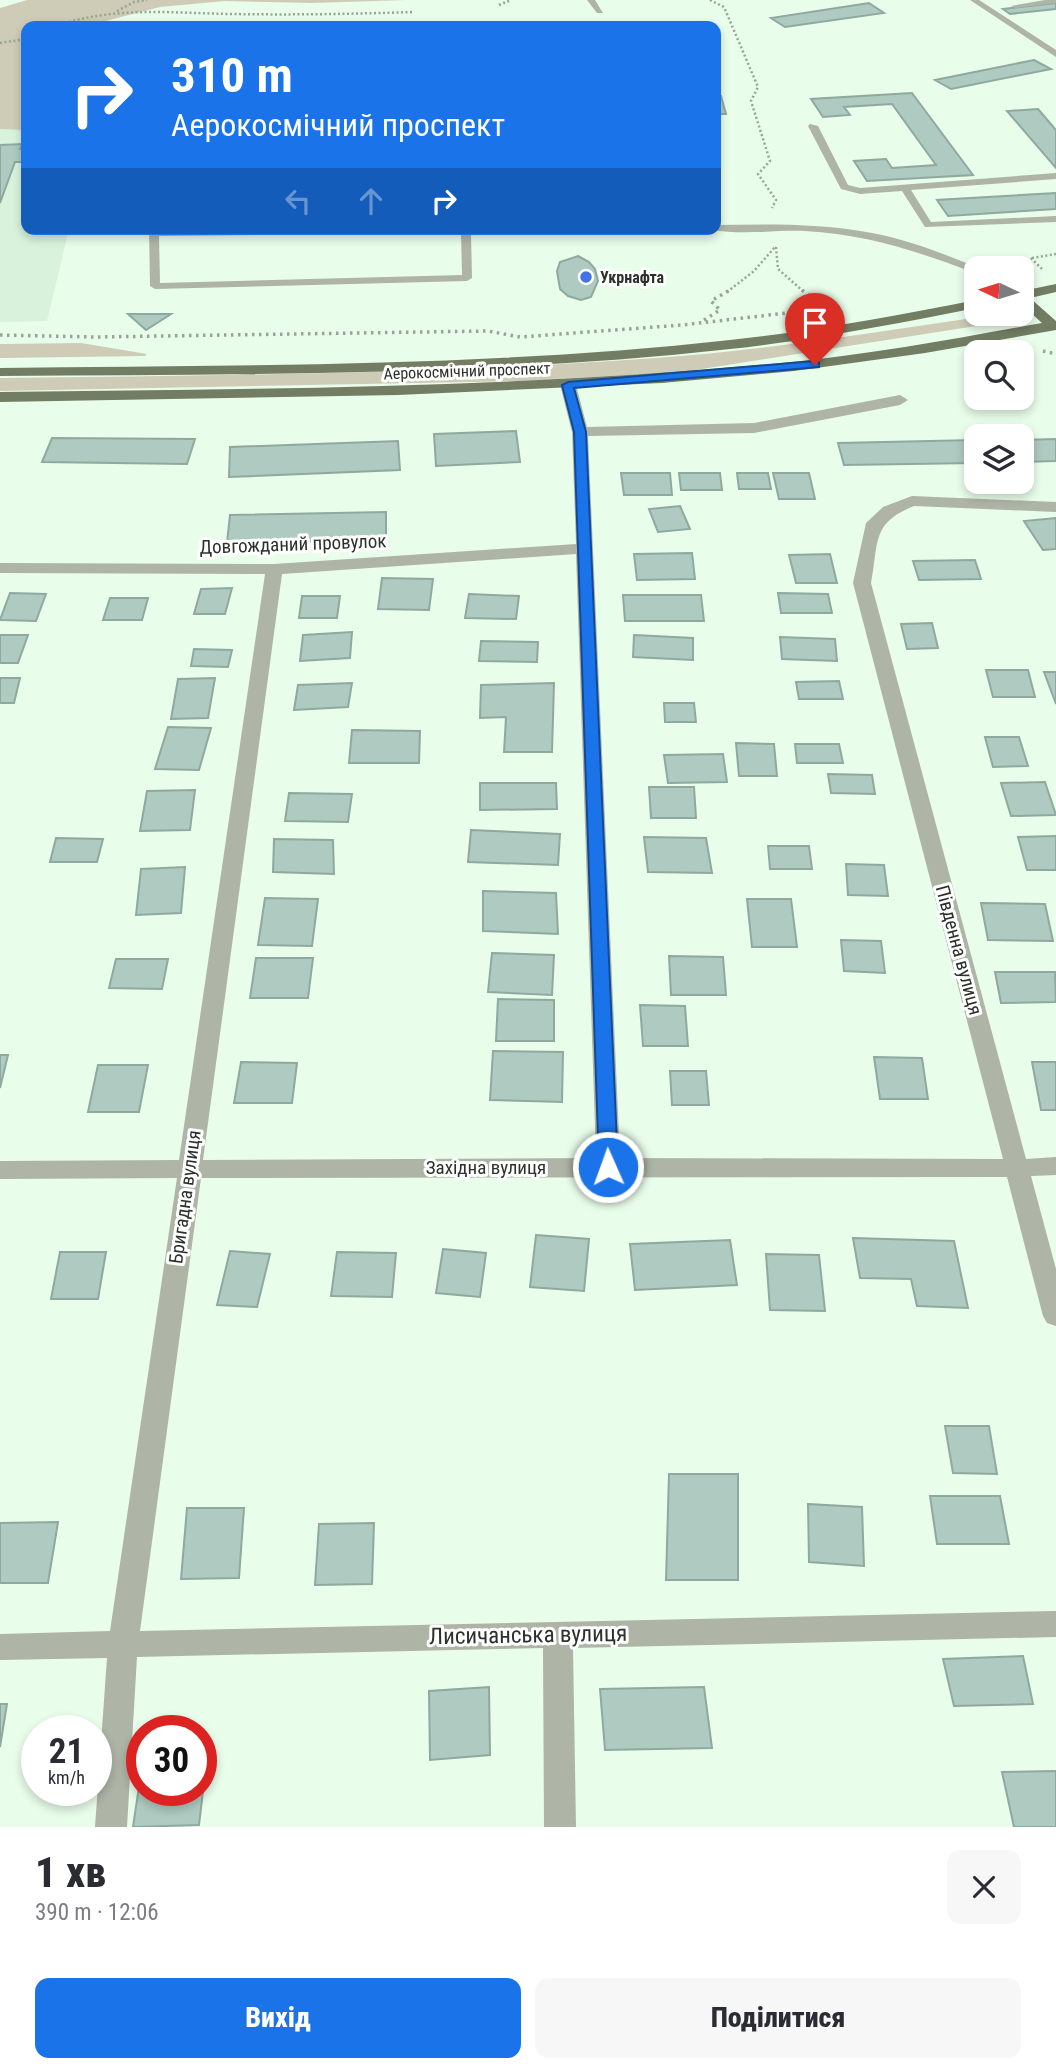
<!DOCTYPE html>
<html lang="uk">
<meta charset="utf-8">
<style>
body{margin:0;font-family:"Roboto Condensed",sans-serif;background:#f7f7f7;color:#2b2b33;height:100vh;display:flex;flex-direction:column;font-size:26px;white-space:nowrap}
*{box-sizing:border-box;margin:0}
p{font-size:23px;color:#7c7c81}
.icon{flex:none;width:38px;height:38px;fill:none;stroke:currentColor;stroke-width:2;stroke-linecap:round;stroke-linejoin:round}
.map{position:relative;height:1827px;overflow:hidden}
.drawer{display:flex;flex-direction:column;background:#fff;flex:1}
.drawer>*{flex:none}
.guide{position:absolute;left:21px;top:21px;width:700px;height:214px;border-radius:14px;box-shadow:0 4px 10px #0003;background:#1a73e8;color:#fff;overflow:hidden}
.needle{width:46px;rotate:274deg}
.tools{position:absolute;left:964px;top:256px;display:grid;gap:14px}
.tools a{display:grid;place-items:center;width:70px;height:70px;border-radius:14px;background:#fff;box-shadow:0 4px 10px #0003;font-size:35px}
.speed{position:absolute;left:21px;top:1715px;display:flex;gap:14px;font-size:35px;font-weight:700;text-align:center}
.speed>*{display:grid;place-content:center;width:91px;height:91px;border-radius:50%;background:#fff;box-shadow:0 4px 10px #0003;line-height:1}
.speed small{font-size:18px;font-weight:400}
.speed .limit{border:10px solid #d22;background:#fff;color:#111}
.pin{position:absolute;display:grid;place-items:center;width:60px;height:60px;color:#fff;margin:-72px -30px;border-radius:50% 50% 50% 0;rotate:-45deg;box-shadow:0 0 7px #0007}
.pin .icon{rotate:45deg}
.me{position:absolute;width:77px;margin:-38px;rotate:358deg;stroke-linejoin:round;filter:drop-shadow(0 0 5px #0008)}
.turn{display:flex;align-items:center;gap:24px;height:147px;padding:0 35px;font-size:32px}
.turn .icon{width:91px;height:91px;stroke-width:2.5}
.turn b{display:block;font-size:49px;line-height:60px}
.lanes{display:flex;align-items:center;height:66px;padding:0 35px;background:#0003;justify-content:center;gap:35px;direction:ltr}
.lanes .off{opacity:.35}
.round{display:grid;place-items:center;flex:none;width:74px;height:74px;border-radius:14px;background:#f7f7f7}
.headline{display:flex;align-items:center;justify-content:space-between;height:119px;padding:0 35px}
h1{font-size:42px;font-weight:800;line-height:52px}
.button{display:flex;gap:14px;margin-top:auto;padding:14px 35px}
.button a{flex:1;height:80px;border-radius:14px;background:#1a73e8;color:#fff;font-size:28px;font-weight:800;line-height:80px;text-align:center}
.button a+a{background:#f7f7f7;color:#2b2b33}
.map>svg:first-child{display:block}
.built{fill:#d8f2db}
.green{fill:#cecbb6}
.building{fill:#afcac0;stroke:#8fa99f;stroke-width:2}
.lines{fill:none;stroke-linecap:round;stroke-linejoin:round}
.path-far1{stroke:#96a598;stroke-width:2.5;stroke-dasharray:2 2.5;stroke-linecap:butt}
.path{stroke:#96a598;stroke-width:3.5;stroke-dasharray:2.5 4.5;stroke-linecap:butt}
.lane{fill:#aeb4a6;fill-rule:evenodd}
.street{fill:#aeb4a6;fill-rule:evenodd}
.primary{fill:#737d63;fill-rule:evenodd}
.route{fill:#1a73e8;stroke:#114b97;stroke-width:2}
.poi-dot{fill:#4573e5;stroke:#fff;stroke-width:2.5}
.labels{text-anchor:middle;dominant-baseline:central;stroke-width:6;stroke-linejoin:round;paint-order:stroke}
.far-poi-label{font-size:16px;font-weight:bold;fill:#2a322b;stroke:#fff;text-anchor:start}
.far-street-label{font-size:16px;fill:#2a322b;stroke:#fff}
.street-label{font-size:19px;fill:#2a322b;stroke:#fff}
.near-street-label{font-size:23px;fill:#2a322b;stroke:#fff}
</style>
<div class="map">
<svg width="1056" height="1827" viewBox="0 0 1056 1827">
<rect width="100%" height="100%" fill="#e9fdeb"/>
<!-- built -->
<path class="built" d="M26 128V229H69L47 321 0 322V129Z"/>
<!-- green -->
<path class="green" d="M27 0H406L312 3 225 1 160 7 86 26H26V130L0 129V8Z
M966 319 976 326 683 372 518 381 0 391V378C219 375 438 374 656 358 760 351 863 334 966 319Z
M81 343 147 354 145 356 0 358V344Z"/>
<!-- building -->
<path class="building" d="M869 3 884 13 785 27 771 18Z
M1056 3V9L1010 14 1003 9Z
M1034 60 1051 69 951 89 935 80Z
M912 93 973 175 867 181 854 161 886 159 892 168 936 165 892 104 844 107 850 115 823 117 811 99Z
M716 96H721L726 114H716Z
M1038 109 1056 130V168L1007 111Z
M22 144 20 149H26V162H15L0 203V145Z
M1056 193V209L948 216 937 200Z
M578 256 589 262 595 269 598 281 591 297 581 300 568 296 560 289 557 271 560 262Z
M128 314H171L146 330Z
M516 431 520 462 436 466 434 434Z
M52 438 195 439 187 464 42 462Z
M1056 439V461L1022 462V440Z
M976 440V463L844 465 838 443Z
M398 441 400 470 229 477 230 447Z
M621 473H670L672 495H624Z
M679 473H720L722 490H681Z
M737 473H768L771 489H739Z
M773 473H809L815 499H779Z
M680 506 690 529 658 532 649 509Z
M386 512V540L227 543 230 515Z
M1056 518V549L1043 550 1024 521Z
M692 553 695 579 637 580 634 554Z
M830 554 837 583H796L789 555Z
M975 560 981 579 919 580 913 561Z
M382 578 433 579 429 610 378 609Z
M232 588 225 614H194L201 589Z
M10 593 46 594 36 621 0 620Z
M778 593 828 594 832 613H781Z
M469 594 519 596 516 619 465 618Z
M623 595H701L704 621H625Z
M302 596H340L337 618H299Z
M110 598H148L142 620H103Z
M932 623 938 648 907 649 901 624Z
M352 632 350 658 300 661 303 635Z
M0 635H28L18 663H0Z
M634 635 693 638V660L633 657Z
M780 637 835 639 837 661 782 659Z
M481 641 538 642 537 662 479 661Z
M194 649 232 650 228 667 191 666Z
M986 670H1028L1035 697H993Z
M1044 672H1056V704Z
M0 678H20L14 703H0Z
M215 678 208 718 171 719 178 679Z
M839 681 843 699H799L796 682Z
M352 683 348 707 294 710 298 685Z
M554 683 552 752H504L506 717 480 718 481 685Z
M664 703H694L696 722H665Z
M168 727 211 728 199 770 155 769Z
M352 730 420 731 419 763H349Z
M985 737H1019L1028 766 993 767Z
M736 743 774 744 777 776H739Z
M795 744H839L843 763H797Z
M723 754 727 782 668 783 664 755Z
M828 774 872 775 875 794 831 793Z
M1045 782 1056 815 1011 816 1001 783Z
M480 783H556L557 809 480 810Z
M649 787H694L696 818H651Z
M195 790 190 830 140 831 147 791Z
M289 793 352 794 348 822 285 821Z
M471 830 560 834 558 865 468 862Z
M1056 836V870H1027L1018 837Z
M644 837 706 838 712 873 648 872Z
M56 838 103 839 97 862H50Z
M274 839 333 840 334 874 273 872Z
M768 846H809L812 869H770Z
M846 864 884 865 888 896 848 895Z
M185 867 181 913 136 915 141 869Z
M483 891 556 893 558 934 483 931Z
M265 898 318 899 312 946 258 945Z
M747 899H791L797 947H752Z
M981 903 1045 904 1053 941 988 940Z
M841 940 881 941 885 973 844 971Z
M492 953 554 955 552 995 488 992Z
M669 956 723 957 726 995H671Z
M256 958H313L308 998H250Z
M116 959H168L162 989 109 988Z
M995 972H1055L1056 1002 1001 1003Z
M498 999 554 1000V1041H496Z
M640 1005 685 1006 688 1046H643Z
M493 1051 563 1052 562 1102 490 1100Z
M0 1055H8L0 1088Z
M874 1057 922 1058 928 1099H880Z
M241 1062 297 1063 292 1103H234Z
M1032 1062H1056V1110H1041Z
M98 1065H148L139 1112H88Z
M670 1071H706L709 1105H672Z
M536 1235 589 1239 584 1291 530 1287Z
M853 1238 954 1241 968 1308 917 1306 911 1279 860 1278Z
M730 1240 737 1285 635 1290 630 1244Z
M443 1249 486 1253 480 1297 436 1293Z
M230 1251 270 1254 257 1307 217 1305Z
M60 1252H106L98 1299H51Z
M337 1252 396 1253 392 1297 331 1296Z
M766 1254 819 1255 825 1311 770 1310Z
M945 1426H989L997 1474 953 1473Z
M669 1474H738V1580H666Z
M930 1496H1000L1009 1544H937Z
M808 1504 862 1507 864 1566 809 1562Z
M187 1508H244L239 1578 181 1579Z
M58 1522 48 1583H0V1523Z
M374 1523 372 1584 315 1585 319 1524Z
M1023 1656 1033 1704 954 1706 943 1659Z
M489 1687 490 1755 430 1760 429 1691Z
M704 1687 712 1748 605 1750 600 1689Z
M0 1704H7L0 1747Z
M201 1740H209L199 1825 133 1827 142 1766V1790H201Z
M1056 1771V1827H1014L1002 1772Z"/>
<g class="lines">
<!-- path-far1 -->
<path class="path-far1" d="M710 0 724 7 758 87 751 101 770 161 758 174 776 200 772 208
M499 5 511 0
M117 11 134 2 147 0
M56 26C114 6 171 13 231 14 292 15 353 14 414 12
M0 43 26 39
M776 247 778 269 804 292
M1031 258 1043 270
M1032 258 1056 254
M727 292 754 271 775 247"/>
<!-- path -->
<path class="path" d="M802 290 824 309
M704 320 720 310 711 301 730 290
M0 335 95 337 488 331 520 337 682 325 813 310
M1043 351 1056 354"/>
<!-- lane -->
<path class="lane" d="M587 0H595L603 13H597Z
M970 0H979L1056 50V57Z
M1045 0H1056V3L1015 8 1011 6Z
M602 22 612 26H420L424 24Z
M810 124 818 126 848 185 860 188 1056 173V179L911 190 931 222 1056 216V222L925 227 902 191 860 194 841 189 808 126Z
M716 225C768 224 821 223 872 233 909 240 944 254 979 268H976V273L972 272C917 251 864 234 805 231 775 230 742 235 712 230L716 229Z
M149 229 159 230 526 229 521 232 471 233 472 278 467 281 155 289 150 286ZM461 233 462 275 160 283 159 236Z"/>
<!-- street -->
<path class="street" d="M568 380 576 385 587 427 754 423 900 395 908 400 900 405 754 433 588 436 620 1158 1003 1159 853 583 866 523 883 507 912 496 1056 502V512L914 506C871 523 879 542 871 583L1026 1159 1056 1157V1175L1031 1176 1056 1269V1326L1047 1323 1043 1316 1007 1177 201 1178 140 1631 1056 1611V1637L573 1648 576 1827H544L543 1648 137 1657 127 1827H95L107 1658 0 1660V1634L110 1631 177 1178 0 1179V1161L179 1160 265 574 0 573V563L274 564 576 544 572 432 560 385ZM576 554 596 1158 203 1160 282 574Z"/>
<!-- primary -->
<path class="primary" d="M1056 284V292L1030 298 1056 321V330L925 353 794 371 662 383 398 395 0 402V392C264 389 528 388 791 362 875 354 959 338 1042 323L1022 305V291Z
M976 300V308C895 324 813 340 730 349 488 376 243 374 0 376V368C243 365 488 367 730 340 813 331 895 316 976 300Z"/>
</g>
<!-- route -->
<path class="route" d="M815 361 819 362V367L574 388 586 432 618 1167 615 1171H602L599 1167 574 432 562 385 568 382Z"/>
<!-- markers -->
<circle class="poi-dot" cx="586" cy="277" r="7"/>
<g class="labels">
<!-- far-poi labels -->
<g class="far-poi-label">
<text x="600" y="277">Укрнафта</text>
</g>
<!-- far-street labels -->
<g class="far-street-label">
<text transform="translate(467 371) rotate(-2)">Аерокосмічний проспект</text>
</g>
<!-- street labels -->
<g class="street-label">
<text transform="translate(293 544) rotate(-2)">Довгожданий провулок</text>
<text transform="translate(959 950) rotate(75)">Південна вулиця</text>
<text x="486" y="1167">Західна вулиця</text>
<text transform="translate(185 1197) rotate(-82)">Бригадна вулиця</text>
</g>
<!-- near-street labels -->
<g class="near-street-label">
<text transform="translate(528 1635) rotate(-1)">Лисичанська вулиця</text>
</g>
</g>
</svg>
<div class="tools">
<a><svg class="needle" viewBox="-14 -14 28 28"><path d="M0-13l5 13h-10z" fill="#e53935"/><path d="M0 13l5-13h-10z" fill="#7c7c81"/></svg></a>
<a><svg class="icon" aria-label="search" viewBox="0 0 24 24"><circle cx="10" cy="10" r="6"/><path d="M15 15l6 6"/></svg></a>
<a><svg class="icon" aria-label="layers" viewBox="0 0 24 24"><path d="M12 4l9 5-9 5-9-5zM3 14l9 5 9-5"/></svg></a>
</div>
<div class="speed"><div>21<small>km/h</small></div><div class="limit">30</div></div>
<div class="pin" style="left:815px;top:365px;background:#d93025"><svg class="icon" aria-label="arrive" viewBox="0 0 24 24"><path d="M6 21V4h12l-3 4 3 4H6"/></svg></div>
<svg class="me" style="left:608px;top:1167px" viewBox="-20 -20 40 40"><circle r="17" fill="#1a73e8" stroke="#fff" stroke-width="3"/><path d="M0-11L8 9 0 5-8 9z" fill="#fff"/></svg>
<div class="guide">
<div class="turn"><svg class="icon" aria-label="right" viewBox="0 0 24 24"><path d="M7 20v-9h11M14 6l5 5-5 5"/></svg><div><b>310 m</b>Аерокосмічний проспект</div></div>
<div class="lanes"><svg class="icon off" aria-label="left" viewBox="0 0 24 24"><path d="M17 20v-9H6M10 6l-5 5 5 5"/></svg><svg class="icon off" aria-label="ahead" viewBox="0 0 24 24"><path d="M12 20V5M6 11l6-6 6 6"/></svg><svg class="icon" aria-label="right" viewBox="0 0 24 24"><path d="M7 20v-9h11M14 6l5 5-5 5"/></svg></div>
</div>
</div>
<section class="drawer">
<div class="headline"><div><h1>1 хв</h1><p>390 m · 12:06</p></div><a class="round"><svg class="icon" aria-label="close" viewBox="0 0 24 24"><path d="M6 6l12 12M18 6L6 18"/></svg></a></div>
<div class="button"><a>Вихід</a><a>Поділитися</a></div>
</section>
